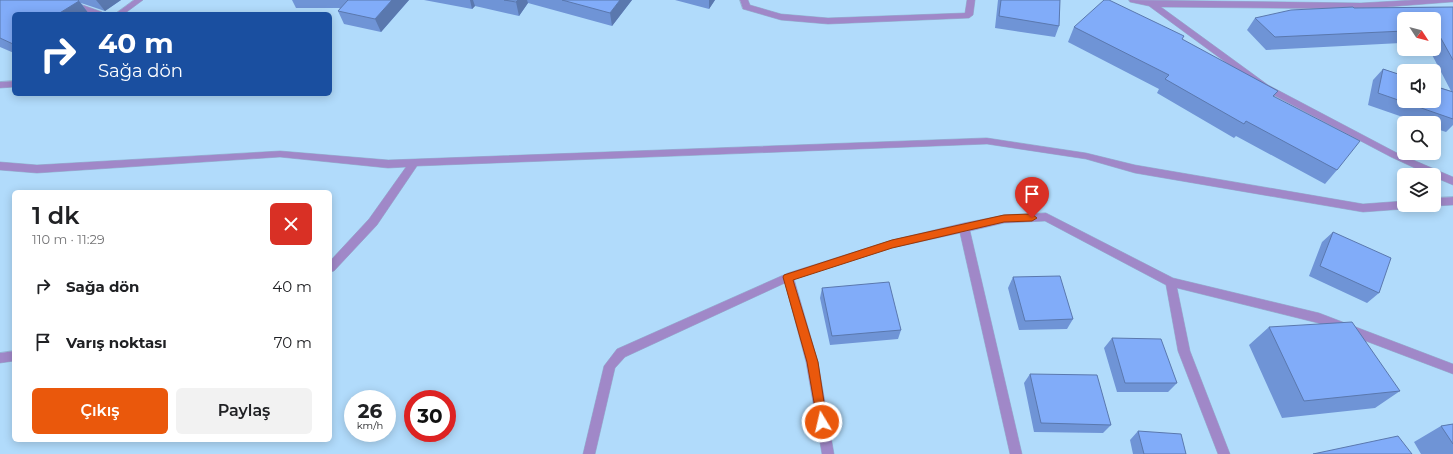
<!DOCTYPE html>
<html lang="tr">
<meta charset="utf-8">
<style>
body{margin:0;font-family:Montserrat,sans-serif;background:#f2f2f2;color:#202124;height:100vh;display:flex;flex-direction:column;font-size:15px;white-space:nowrap}
*{box-sizing:border-box;margin:0}
p{font-size:13px;color:#757577}
.icon{flex:none;width:22px;height:22px;fill:none;stroke:currentColor;stroke-width:2;stroke-linecap:round;stroke-linejoin:round}
.map{position:relative;flex:1;overflow:hidden}
.panel{position:absolute;left:12px;top:190px;width:320px;height:252px;display:flex;flex-direction:column;background:#fff;border-radius:6px;box-shadow:0 2px 10px #0003}
.panel>*{flex:none}
.hud{position:absolute;left:12px;top:12px;width:320px;height:84px;border-radius:6px;box-shadow:0 2px 10px #0003;background:#1a4fa0;color:#fff;overflow:hidden}
.needle{width:26px;rotate:126deg}
.controls{position:absolute;left:1397px;top:12px;display:grid;gap:8px}
.controls a{display:grid;place-items:center;width:44px;height:44px;border-radius:6px;background:#fff;box-shadow:0 2px 10px #0003;font-size:20px}
.speed{position:absolute;left:344px;top:390px;display:flex;gap:8px;font-size:20px;font-weight:700;text-align:center}
.speed>*{display:grid;place-content:center;width:52px;height:52px;border-radius:50%;background:#fff;box-shadow:0 2px 10px #0003;line-height:1}
.speed small{font-size:10px;font-weight:400}
.speed .limit{border:6px solid #d22;background:#fff;color:#111}
.pin{position:absolute;display:grid;place-items:center;width:34px;height:34px;color:#fff;margin:-41px -17px;border-radius:50% 50% 50% 0;rotate:-45deg;box-shadow:0 0 4px #0007}
.pin .icon{rotate:45deg}
.me{position:absolute;width:44px;margin:-22px;rotate:351deg;stroke-linejoin:round;filter:drop-shadow(0 0 3px #0008)}
.turn{display:flex;align-items:center;gap:14px;height:84px;padding:0 20px;font-size:18px}
.turn .icon{width:52px;height:52px;stroke-width:2.5}
.turn b{display:block;font-size:28px;line-height:34px}
.round{display:grid;place-items:center;flex:none;width:42px;height:42px;border-radius:6px;background:#f2f2f2}
.summary{display:flex;align-items:center;justify-content:space-between;height:68px;padding:0 20px}
h1{font-size:24px;font-weight:600;line-height:30px}
.action{display:flex;gap:8px;margin-top:auto;padding:8px 20px}
.action a{flex:1;height:46px;border-radius:6px;background:#ea580c;color:#fff;font-size:16px;font-weight:600;line-height:46px;text-align:center}
.action a+a{background:#f2f2f2;color:#202124}
ul{padding:0;list-style:none}
li{display:flex;align-items:center;gap:12px;height:56px;padding:0 20px}
li div{flex:1}
li b{display:block;font-size:15px}
li em{font-style:normal}
.map>svg:first-child{display:block}
.lines{fill:none;stroke-linecap:round;stroke-linejoin:round}
.minor-casing{stroke:#94b8d4;stroke-width:1}
.minor{fill:#a088c8;fill-rule:evenodd}
.wall{fill:#6f94d6}
.shaded-wall{fill:#5a78ae}
.building{fill:#81acf9;stroke:#5a78ae}
.route{fill:#ea580c;stroke:#983908}
</style>
<div class="map">
<svg width="1453" height="454" viewBox="0 0 1453 454">
<rect width="100%" height="100%" fill="#b1dbfb"/>
<g class="lines">
<!-- minor casing -->
<g class="minor-casing">
<path id="minor" d="M58 0H69L102 12 103 14H91Z
M134 0H143L124 14H115Z
M740 0H748L750 5 781 14 828 18 965 13 967 0H975L973 15 969 18 828 24 781 20 743 9Z
M1129 0 1361 3 1414 0H1453V2H1451L1361 9 1161 7 1268 85 1397 153 1453 177V185L1434 177V175H1430L1391 157 1262 89 1149 6 1130 2Z
M14 81V87L0 88V82Z
M987 138 1086 153 1135 165 1363 204 1404 201V205H1409L1407 208 1404 209 1363 212 1135 173 1086 159 987 144 417 166 377 225 334 271 330 272V261L369 219 406 167 388 168 280 157 37 173 0 170V162L37 165 280 151 388 160Z
M1453 197V205L1434 206 1431 205H1434V198Z
M1046 213 1173 278 1319 313 1453 364V374L1318 323 1177 288 1190 351 1230 454H1218L1178 351 1166 285 1045 221 1004 223 970 231 1022 454H1010L960 233 892 248 794 279 818 362 834 454H822L806 362 785 283 625 357 615 368 595 454H583L604 366 617 349 788 273 892 240 964 223 1004 215Z
M14 351V361L0 363V353Z"/>
</g>
<!-- minor -->
<use href="#minor" class="minor"/>
</g>
<!-- wall -->
<path class="wall" d="M0 0H121L105 11 81 3 89 14H14V53L0 47Z
M292 0H409L381 32 344 24 338 11 340 8H296Z
M424 0H632L612 26 528 3 519 16 475 6 472 9Z
M675 0H715L709 9Z
M998 0H1060L1059 26 1055 37 995 28Z
M1453 7V125L1446 132 1434 128V123H1420L1368 105 1373 80 1383 69 1451 91 1429 49H1434V19H1404V46H1403L1401 43 1266 50 1247 30 1255 18 1354 8Z
M1074 27 1182 40 1278 91 1274 96 1337 170 1325 184 1236 136 1234 138 1157 93 1159 89 1068 42Z
M1333 232 1379 293 1367 303 1309 276 1322 242Z
M1013 277 1073 319 1067 329 1019 330 1008 288Z
M822 288 901 330 898 339 830 345 820 298Z
M1269 327 1400 391 1375 408 1282 418 1249 345Z
M1112 338 1177 383 1168 392H1117L1104 348Z
M1030 374 1111 425 1103 433 1034 432 1024 383Z
M1453 424V454H1421L1414 442 1441 426Z
M1138 431 1186 454H1133L1130 440Z"/>
<!-- shaded-wall -->
<path class="shaded-wall" d="M96 0H121L105 11Z
M392 0H409L381 32 375 19Z
M470 0H473L475 6 472 9Z
M518 0H527L528 3 519 16 516 2Z
M620 0H632L612 26 610 13Z
M709 0H715L709 9Z
M79 1 89 14H58Z"/>
<!-- building -->
<path class="building" d="M0 0H78L79 1 58 14H14V43L13 44 0 38Z
M348 0H392L375 19 338 11Z
M504 0H518L516 2Z
M562 0H620L610 13Z
M1001 0H1060L1059 26 999 16Z
M1104 0H1109L1184 36 1182 39 1278 91 1273 96 1360 141 1337 170 1246 121 1244 124 1165 79 1169 75 1074 27Z
M1353 7 1354 8 1453 7V60L1438 33H1434V19H1404V31L1275 37 1255 18 1291 10Z
M1383 69 1404 76V101H1434V86L1453 92V119L1378 93Z
M1333 232 1391 258 1379 293 1320 266Z
M1060 276 1073 319 1025 321 1013 277Z
M889 282 901 330 832 336 822 288Z
M1352 322 1400 391 1304 401 1269 327Z
M1112 338 1161 339 1177 383H1125Z
M1030 374 1097 375 1111 425 1041 423Z
M1453 424V444L1441 426Z
M1138 431 1181 434 1186 454H1144Z
M1398 436 1412 454H1313Z"/>
<!-- route -->
<path class="route" d="M1032 214 1037 218 1032 221 1004 222 892 248 793 280 818 362 827 422 826 425 822 427 818 425 807 362 783 277 784 275 892 240 1004 215Z"/>
</svg>
<div class="controls">
<a><svg class="needle" viewBox="-14 -14 28 28"><path d="M0-13l5 13h-10z" fill="#e53935"/><path d="M0 13l5-13h-10z" fill="#757577"/></svg></a>
<a><svg class="icon" aria-label="sound" viewBox="0 0 24 24"><path d="M4 9h4l5-4v14l-5-4H4zM17 9q2 3 0 6"/></svg></a>
<a><svg class="icon" aria-label="search" viewBox="0 0 24 24"><circle cx="10" cy="10" r="6"/><path d="M15 15l6 6"/></svg></a>
<a><svg class="icon" aria-label="layers" viewBox="0 0 24 24"><path d="M12 4l9 5-9 5-9-5zM3 14l9 5 9-5"/></svg></a>
</div>
<div class="speed"><div>26<small>km/h</small></div><div class="limit">30</div></div>
<div class="pin" style="left:1032px;top:218px;background:#d93025"><svg class="icon" aria-label="arrive" viewBox="0 0 24 24"><path d="M6 21V4h12l-3 4 3 4H6"/></svg></div>
<svg class="me" style="left:822px;top:422px" viewBox="-20 -20 40 40"><circle r="17" fill="#ea580c" stroke="#fff" stroke-width="3"/><path d="M0-11L8 9 0 5-8 9z" fill="#fff"/></svg>
<div class="hud">
<div class="turn"><svg class="icon" aria-label="right" viewBox="0 0 24 24"><path d="M7 20v-9h11M14 6l5 5-5 5"/></svg><div><b>40 m</b>Sağa dön</div></div>
</div>
<section class="panel">
<div class="summary"><div><h1>1 dk</h1><p>110 m · 11:29</p></div><a class="round" style="background:#d93025;color:#fff"><svg class="icon" aria-label="close" viewBox="0 0 24 24"><path d="M6 6l12 12M18 6L6 18"/></svg></a></div>
<ul>
<li><svg class="icon" aria-label="right" viewBox="0 0 24 24"><path d="M7 20v-9h11M14 6l5 5-5 5"/></svg><div><b>Sağa dön</b></div><em>40 m</em></li>
<li><svg class="icon" aria-label="arrive" viewBox="0 0 24 24"><path d="M6 21V4h12l-3 4 3 4H6"/></svg><div><b>Varış noktası</b></div><em>70 m</em></li>
</ul>
<div class="action"><a>Çıkış</a><a>Paylaş</a></div>
</section>
</div>
